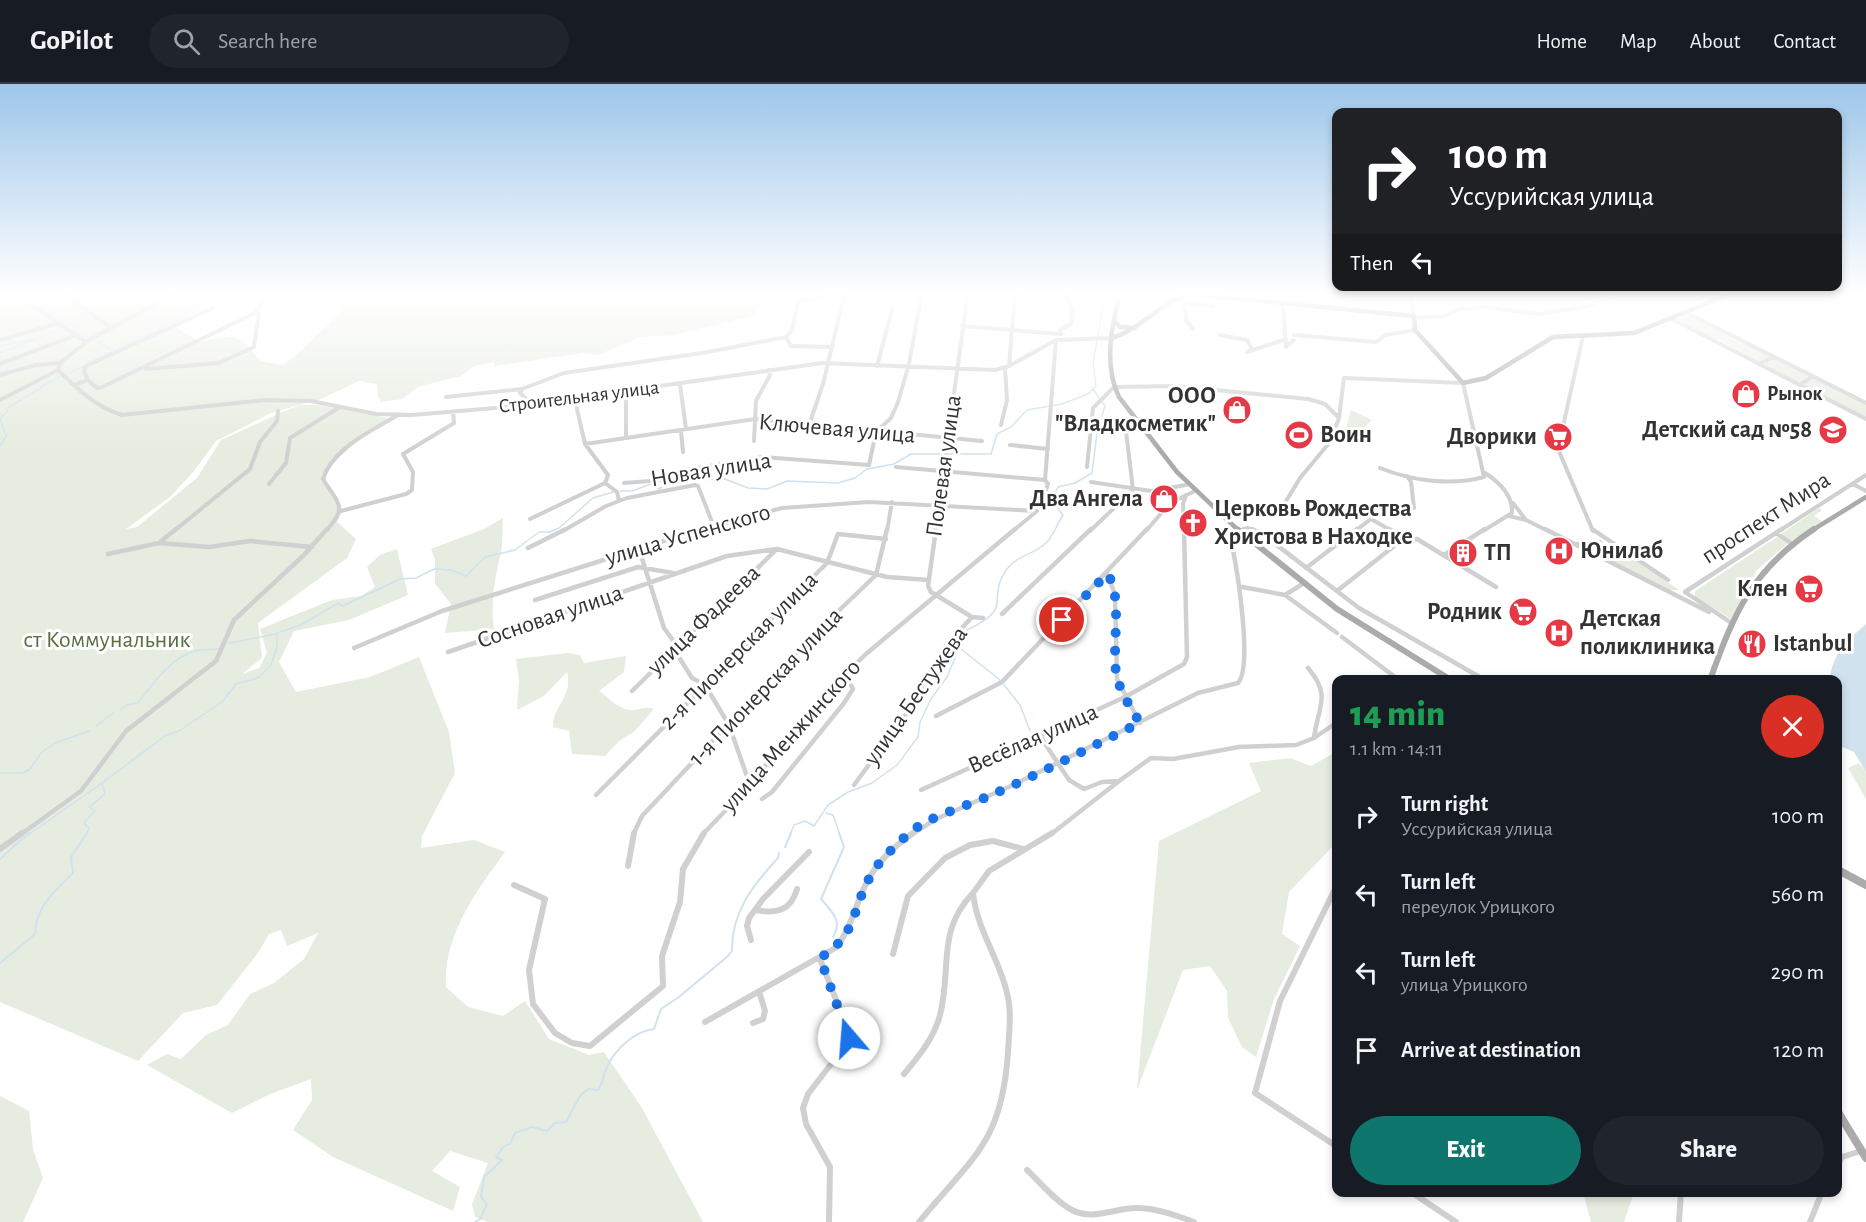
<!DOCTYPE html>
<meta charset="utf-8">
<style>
body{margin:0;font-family:"Alegreya Sans",sans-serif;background:#20242c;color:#f1f3f6;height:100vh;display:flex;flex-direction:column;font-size:22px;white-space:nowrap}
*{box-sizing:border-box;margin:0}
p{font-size:20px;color:#9ea1a6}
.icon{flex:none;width:33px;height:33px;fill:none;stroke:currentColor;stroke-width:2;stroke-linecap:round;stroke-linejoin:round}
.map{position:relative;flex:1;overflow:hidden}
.sheet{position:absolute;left:1332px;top:591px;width:510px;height:522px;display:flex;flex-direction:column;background:#171b24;border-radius:12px;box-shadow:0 3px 9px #0003}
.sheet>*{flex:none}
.guide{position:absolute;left:1332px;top:24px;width:510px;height:183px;border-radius:12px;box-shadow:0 3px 9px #0003;background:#202124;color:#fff;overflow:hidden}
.pin{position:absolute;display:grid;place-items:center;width:51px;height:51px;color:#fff;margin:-26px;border:3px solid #fff;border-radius:50%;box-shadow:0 2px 6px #0007}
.me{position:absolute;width:66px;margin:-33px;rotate:342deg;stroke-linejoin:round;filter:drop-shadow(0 0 4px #0008)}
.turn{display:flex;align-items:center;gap:21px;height:126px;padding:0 18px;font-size:27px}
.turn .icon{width:78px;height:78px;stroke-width:2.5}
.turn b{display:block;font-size:42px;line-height:51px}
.then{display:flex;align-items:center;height:57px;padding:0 18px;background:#0003;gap:12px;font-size:22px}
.round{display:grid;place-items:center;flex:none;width:63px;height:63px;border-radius:32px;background:#20242c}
.head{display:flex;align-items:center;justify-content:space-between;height:102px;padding:0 18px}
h1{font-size:36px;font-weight:800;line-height:45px;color:#1e9e55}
.button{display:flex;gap:12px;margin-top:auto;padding:12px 18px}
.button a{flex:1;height:69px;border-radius:36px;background:#0f766e;color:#fff;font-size:24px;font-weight:800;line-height:69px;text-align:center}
.button a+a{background:#20242c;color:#f1f3f6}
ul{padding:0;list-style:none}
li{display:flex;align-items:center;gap:18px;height:78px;padding:0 18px}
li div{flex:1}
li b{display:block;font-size:22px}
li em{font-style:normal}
header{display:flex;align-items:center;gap:36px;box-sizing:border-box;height:84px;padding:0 30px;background:#171b24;border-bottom:2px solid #363941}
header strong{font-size:28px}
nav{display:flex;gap:33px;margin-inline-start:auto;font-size:21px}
.search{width:420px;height:54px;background:#20242c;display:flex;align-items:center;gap:15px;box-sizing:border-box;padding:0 21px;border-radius:33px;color:#9ea1a6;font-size:22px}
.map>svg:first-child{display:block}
.green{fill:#e6ecdf}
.water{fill:#cfe2ee}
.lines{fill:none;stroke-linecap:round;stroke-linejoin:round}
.stream-far1{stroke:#cfe2ee;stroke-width:1.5}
.stream{stroke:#cfe2ee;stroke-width:2}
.minor-far2{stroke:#d0d0d0;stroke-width:4}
.minor-far1{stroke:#d0d0d0;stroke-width:4.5}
.minor{stroke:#d0d0d0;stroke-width:6}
.major-far2{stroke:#ababab;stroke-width:4.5}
.major-far1{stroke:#ababab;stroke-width:6}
.major{stroke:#ababab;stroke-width:8}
.route{stroke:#1a73e8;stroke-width:10;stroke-dasharray:0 18}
.labels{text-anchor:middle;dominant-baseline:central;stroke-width:6;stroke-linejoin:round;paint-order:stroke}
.far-poi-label{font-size:20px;font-weight:bold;fill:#333;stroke:#fff;text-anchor:start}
.far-street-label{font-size:20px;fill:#333;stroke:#fff}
.poi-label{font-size:24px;font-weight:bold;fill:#333;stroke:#fff;text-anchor:end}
.street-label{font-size:24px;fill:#333;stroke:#fff}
.park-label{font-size:24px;fill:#56703f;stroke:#fff}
</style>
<header>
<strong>GoPilot</strong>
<div class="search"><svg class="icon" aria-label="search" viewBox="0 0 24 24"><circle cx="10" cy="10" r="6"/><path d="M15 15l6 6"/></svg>Search here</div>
<nav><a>Home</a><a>Map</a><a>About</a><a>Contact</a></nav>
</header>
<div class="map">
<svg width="1866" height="1138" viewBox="0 0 1866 1138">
<rect width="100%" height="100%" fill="#fff"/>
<!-- green -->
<path class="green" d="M0 208H226L159 247 175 243 200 258C234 250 238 248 260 277L283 281 294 273 342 227 326 208H832L830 211 800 215 766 208 754 232 674 251 640 253 598 271 583 269 494 282V278L474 282 461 292 418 303 402 315 381 318 378 312 377 300 359 297 321 315 271 329 216 357 194 387 170 413 126 445 137 443 197 394 221 356 278 330 300 321H319L388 334C376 344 322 380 326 397 329 406 338 417 343 426L337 438 356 455 347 474 258 539 262 574 242 590 259 584 267 569 260 545 332 516 361 512 375 503 367 483 380 471 397 465 408 511 349 536 294 547 279 578 296 608 370 593 419 573 449 648 455 689 422 752 421 764 474 756 505 768C476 808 443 851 446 903L468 923 503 932 525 917 549 955 589 971 604 968 642 1024 703 1138H488L475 1133 472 1120 488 1079 450 1067 432 1087 460 1103 453 1127 333 1073 293 1046 312 1016 311 995 270 1010 232 1029 147 981 167 970 181 975 206 951 228 941 250 910 274 899 304 875 318 849 287 862 281 846 269 850 258 869 217 921 183 929 138 977 0 918Z
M1688 230 1741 260H1746L1771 273 1759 278 1718 255 1710 254 1676 236Z
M1775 275 1806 291 1808 293 1797 298 1764 280Z
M1813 294 1866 320V334L1802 301Z
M1351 326 1372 336 1349 358 1343 355Z
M1819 424 1822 426 1814 432 1822 437 1791 457 1781 450Z
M503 434C502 445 503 458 501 468 495 494 490 518 494 545L445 549 451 520 435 500V476L431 465 484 445Z
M1777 453 1788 459 1757 486 1731 535 1695 513V507Z
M1610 462 1621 467 1679 506H1670L1609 475 1605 466Z
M567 569 580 571 584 579 626 572 624 588 599 607C608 613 621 628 634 626 642 625 646 622 654 625L634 648 619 657 605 672 572 670 569 647 553 643C553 620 573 615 567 588L544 612 517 626 519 597 516 575Z
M1336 668V759L1289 808 1282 850 1300 862 1274 915 1256 973 1242 963 1228 934 1227 907 1210 882 1183 886 1137 1006 1159 757 1261 707 1249 679 1290 674 1311 682Z
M1859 679 1866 688V715L1848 684Z
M0 1012 29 1027 33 1065 43 1094 23 1138H0Z
M1583 1109H1630L1633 1111 1624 1138H1591Z"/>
<!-- water -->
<path class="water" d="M1866 540V688L1854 668 1840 662 1838 657V596L1830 595C1832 570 1848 556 1866 540Z"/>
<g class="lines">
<!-- stream-far1 -->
<path class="stream-far1" d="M40 216 60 236 69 239
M68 241H73L74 246 90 253
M93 256 113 266
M0 262 33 256 61 245
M0 269 33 256
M94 276 206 223 222 208
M67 290 85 282
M1093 305 1099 314
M5 348 0 334 8 327 6 325 60 292
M0 362 7 350
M687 396 725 395 748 404 767 405 787 397 838 399 855 394 867 385 894 380 911 370H991L997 350 1011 343 1027 326 1062 320 1088 310 1096 302 1093 278 1106 208
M620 407H632L651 400 659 405 670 398 680 396
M230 559 276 550
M961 565 1000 596
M1004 601 1020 621 1030 647
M121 625 126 621 138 619C153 600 170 574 195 567 202 565 211 566 219 565
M96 642 113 629
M0 689H23L30 685 42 668 55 659 89 647
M826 729 833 731 840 751
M28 751 102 699
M86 751 89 744 84 739 95 727 89 723 105 710 102 699 166 651 179 647 222 618 236 600 258 594 271 581 277 564V549L301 541 338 519 343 522 400 495 416 494 434 485 451 486 466 492 485 473 515 466 539 448H550L559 444 593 414 613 408
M790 751 794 741 805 737 814 742 828 721 848 708 872 699 897 681 918 653 920 638 931 615 947 593 967 546C1017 522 984 518 1007 485 1016 472 1035 470 1046 459 1054 451 1057 440 1063 431L1048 412 1055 409 1058 403 1075 399 1092 389 1097 349 1105 322 1102 318"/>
<!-- stream -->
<path class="stream" d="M785 763 791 749
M0 775 29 749
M833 853C843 836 832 828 821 815L844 763 839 749
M0 879 35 850C35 823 55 807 73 789L71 773 87 749
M475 1138 480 1135 487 1120 481 1113 484 1093 502 1076 496 1073 504 1062 510 1060 515 1049 532 1043 547 1047 555 1039 566 1038 580 1012 588 1005 598 1006C603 999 603 991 607 983 615 965 635 947 654 945L661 925 679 913 728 872 732 867C731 829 753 801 778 774L779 769"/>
<!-- minor-far2 -->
<path class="minor-far2" d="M1409 208 1414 232
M66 211 111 244
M1178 213 1185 219 1186 236 1193 245
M1283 218 1286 263 1294 256
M1185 219 1213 222
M32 221 86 258
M1685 228 1866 319
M1414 234 1445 232 1460 225 1483 223 1539 230 1585 223 1608 214 1606 208
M1670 234 1866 335
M962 242 1060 250
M1061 250 1060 246 1071 240 1072 227 1067 208
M1220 251 1247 256 1252 265
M1294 251 1376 258 1385 251 1415 246
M1583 252 1558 365 1593 447
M786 253 791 262 832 263
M0 256 58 239
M1247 268 1283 256
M60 279 58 286C77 305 96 323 122 331L265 316 311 317 376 330 412 331 518 322 822 279 995 286 1009 282 1056 256 1112 254
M60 279 89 256 178 208
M0 280 76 251
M1759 280 1774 273
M877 282 893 222
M1009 282 1015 208
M146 285 219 279 254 263 259 229H255
M0 291 36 281 60 279
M88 296 84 288 86 282 213 224
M680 300 686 345
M74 301 88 296 97 304 102 303 255 229 265 213
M1799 301 1813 292
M626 308V352
M574 312 585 360 608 391 605 399
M446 313 522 305
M0 316 58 286
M531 319 520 309 522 305 564 289 702 269 786 253 792 246 798 218 856 208
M809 341 823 300 844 212
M1001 341 1007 316 1005 284
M681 347 683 368
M754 357 756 317 770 291 769 286
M585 360 755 335 982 357
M1010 361 1048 365
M896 383 1045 396 1048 400 1042 417
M1087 383 1093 324 1114 303 1174 302 1308 315 1325 320 1339 334
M1407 392 1411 398 1414 424
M1045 396 1056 256
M1091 398 1151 407 1186 401
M605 399 617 408 619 417
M624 399 662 396 685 386 762 373 869 381 876 348 891 334 898 318 909 280 922 208
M269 400 286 379 290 354 340 323
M1853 400 1866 407
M1513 419 1526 436
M341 427 406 410 412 406 413 388 403 370 454 339 453 328
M1220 431 1264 428 1280 424 1285 419 1300 394 1330 358 1339 334 1344 294 1463 299 1484 393C1451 402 1412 397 1380 384
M1509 432 1526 436 1548 447
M530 435 605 399
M174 447 250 385 260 358 277 337 278 327
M326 447C348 422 339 421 323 395 333 364 370 348 396 332
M563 447 606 422 627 414 695 401 698 402 714 443
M697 447 782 424 869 418 1037 427
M887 447 892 418
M935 447 968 208
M1013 447 1037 427
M1090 447 1133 406 1126 347 1136 338
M1146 447 1170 419 1193 408
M1184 447 1183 420 1186 411
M1239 447 1248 444 1256 447
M1355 447 1371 435 1392 447
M1483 447 1512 429C1513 411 1499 398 1485 389
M1779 447 1866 391"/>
<!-- minor-far1 -->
<path class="minor-far1" d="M936 445 928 502 931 508 972 533
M1252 445 1261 449 1359 524 1485 596
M1389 445 1397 450 1398 459
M1545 445 1709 528
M1592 445 1668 496
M1239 447 1244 445
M1776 449 1794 461
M159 459 176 445
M1578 460 1600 458 1604 475
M528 464 566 445
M639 465 664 544 677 562V570L692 594 705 601 729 641 750 701
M108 470 159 459 209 463 250 457 312 463
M1444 471 1485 445
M1306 484 1357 445
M1107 490 1115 510 1117 595 1140 639
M1242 503 1285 511 1301 501
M1337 507 1398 459 1417 455 1496 503
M1285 511 1337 549
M535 516 638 483 673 489
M1002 530 1091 445
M1733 540 1685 508 1782 445
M1342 553 1399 596
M354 564 442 527 702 445
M448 568 727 472 777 465 887 493 929 496
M1308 584C1332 612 1318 622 1314 654
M632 607 777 465
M936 632 1002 598 1147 445
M1040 652 1069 696 1084 705 1102 698 1119 697 1151 674 1173 675 1239 663 1296 661 1314 654 1336 639
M854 701 909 626 944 564 972 533 983 534
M921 706 1125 613 1184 580 1187 573 1184 445
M596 711 827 479 838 450 886 455
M762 715 772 708 844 619 853 605 845 590
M20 751 81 707 126 647 216 577 234 536 304 471 327 445
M633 751 642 732 805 559 876 491 887 445
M702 751 750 701 815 619 866 570 1015 445
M911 751 936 735 1011 702 1198 609 1238 599C1253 582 1237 485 1232 461
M1050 751 1119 697"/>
<!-- minor -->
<path class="minor" d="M0 765 22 749
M628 782 634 749
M514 801 545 815 529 886 533 920 555 949 572 959 590 962 663 902 662 872 680 818 683 785 704 749
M1331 813 1336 803
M1336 814 1331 813 1280 917 1255 1009 1336 1062
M756 826C776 830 791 827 797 805
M751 856 747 842 749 834 763 815 809 768
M893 870 908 812 945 774 970 761 993 757 1023 765
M820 875 850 951 848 958 808 1010 803 1024 806 1040 830 1083 829 1138
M705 938 837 863C850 845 855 824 864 804 874 781 893 763 913 749
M753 939 763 935 765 927 759 907
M904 990C919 972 934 954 940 931 952 885 936 847 973 809
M1838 1081 1842 1073 1861 1067
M1027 1086C1041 1099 1055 1117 1072 1126 1092 1137 1115 1124 1136 1124 1156 1124 1175 1131 1194 1138
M1411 1108 1456 1138
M919 1138C972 1073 1002 1060 1008 968 1009 948 1012 928 1007 909 999 874 977 846 973 809L989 787 1052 749
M1679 1138 1681 1108
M1810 1138 1822 1108"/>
<!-- major-far2 -->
<path class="major-far2" d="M1120 208C1112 242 1103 280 1119 313L1177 388 1239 447
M1115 238 1120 243 1135 244
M1112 254C1142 245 1160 218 1190 210L1414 232 1415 246 1463 299 1486 294 1553 253 1634 249 1735 208
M1811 447 1866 413"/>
<!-- major-far1 -->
<path class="major-far1" d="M1237 445 1337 525 1451 596
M1710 596C1734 529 1752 486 1814 445"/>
<!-- major -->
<path class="major" d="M1838 786 1866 801
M1838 1028 1866 1074"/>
</g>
<!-- sky -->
<linearGradient id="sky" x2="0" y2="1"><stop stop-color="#9ec6ea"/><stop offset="0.57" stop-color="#fff"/><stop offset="1" stop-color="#fff" stop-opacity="0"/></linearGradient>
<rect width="1866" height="368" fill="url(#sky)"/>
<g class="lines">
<!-- route -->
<path class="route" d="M849 954 820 874C860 849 850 825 873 788 881 775 895 762 907 751 928 732 963 724 989 712 1040 690 1090 663 1140 639 1130 622 1119 607 1116 588 1112 561 1123 509 1107 490L1062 536"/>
</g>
<!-- icons -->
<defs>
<g id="shop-disc" transform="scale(1.5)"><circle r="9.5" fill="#e63946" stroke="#fff"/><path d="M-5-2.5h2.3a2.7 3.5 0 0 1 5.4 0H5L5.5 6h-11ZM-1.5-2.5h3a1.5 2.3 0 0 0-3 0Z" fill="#fff"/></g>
<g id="school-disc" transform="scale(1.5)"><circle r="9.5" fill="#e63946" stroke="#fff"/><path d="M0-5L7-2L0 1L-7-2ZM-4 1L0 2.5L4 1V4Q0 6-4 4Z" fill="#fff"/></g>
<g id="stadium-disc" transform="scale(1.5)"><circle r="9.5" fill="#e63946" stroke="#fff"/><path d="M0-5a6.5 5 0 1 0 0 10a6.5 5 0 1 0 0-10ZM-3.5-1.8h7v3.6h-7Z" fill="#fff"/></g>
<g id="supermarket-disc" transform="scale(1.5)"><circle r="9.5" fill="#e63946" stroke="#fff"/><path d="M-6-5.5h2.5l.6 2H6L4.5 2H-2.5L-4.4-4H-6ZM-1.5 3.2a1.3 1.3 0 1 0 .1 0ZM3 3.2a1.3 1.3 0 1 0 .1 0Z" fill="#fff"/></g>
<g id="church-disc" transform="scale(1.5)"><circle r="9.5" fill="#e63946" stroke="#fff"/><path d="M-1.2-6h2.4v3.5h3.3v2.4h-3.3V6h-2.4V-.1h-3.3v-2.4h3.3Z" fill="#fff"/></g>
<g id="hospital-disc" transform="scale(1.5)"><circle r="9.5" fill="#e63946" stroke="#fff"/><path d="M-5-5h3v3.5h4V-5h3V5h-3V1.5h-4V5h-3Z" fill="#fff"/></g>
<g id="building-disc" transform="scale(1.5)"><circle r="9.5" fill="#e63946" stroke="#fff"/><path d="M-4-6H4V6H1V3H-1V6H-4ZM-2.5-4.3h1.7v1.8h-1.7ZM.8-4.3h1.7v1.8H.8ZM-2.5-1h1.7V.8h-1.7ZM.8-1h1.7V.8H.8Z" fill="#fff"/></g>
<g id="restaurant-disc" transform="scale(1.5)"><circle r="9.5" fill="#e63946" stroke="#fff"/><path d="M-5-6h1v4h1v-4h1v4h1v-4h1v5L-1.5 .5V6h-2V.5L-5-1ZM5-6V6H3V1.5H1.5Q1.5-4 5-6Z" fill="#fff"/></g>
</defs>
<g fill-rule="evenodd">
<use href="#shop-disc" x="1746" y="310"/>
<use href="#shop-disc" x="1237" y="326"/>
<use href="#school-disc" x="1833" y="346"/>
<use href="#stadium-disc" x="1299" y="351"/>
<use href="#supermarket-disc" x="1558" y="353"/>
<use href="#shop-disc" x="1164" y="415"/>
<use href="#church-disc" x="1193" y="439"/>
<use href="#hospital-disc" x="1559" y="467"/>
<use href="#building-disc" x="1463" y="469"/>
<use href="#supermarket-disc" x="1809" y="505"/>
<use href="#supermarket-disc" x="1523" y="528"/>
<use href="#hospital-disc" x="1559" y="549"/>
<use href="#restaurant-disc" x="1752" y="560"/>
</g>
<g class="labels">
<!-- far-poi labels -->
<g class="far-poi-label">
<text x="1767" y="310">Рынок</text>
</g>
<!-- far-street labels -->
<g class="far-street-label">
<text transform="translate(579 313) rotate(-7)">Строительная улица</text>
</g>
<!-- poi labels -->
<g class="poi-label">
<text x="1216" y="312">ООО<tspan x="1216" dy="28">"Владкосметик"</tspan></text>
<text x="1812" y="346">Детский сад №58</text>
<text x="1320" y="351" text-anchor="start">Воин</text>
<text x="1537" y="353">Дворики</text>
<text x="1143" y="415">Два Ангела</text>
<text x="1214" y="425" text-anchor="start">Церковь Рождества<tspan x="1214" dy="28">Христова в Находке</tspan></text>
<text x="1580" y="467" text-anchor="start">Юнилаб</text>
<text x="1484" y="469" text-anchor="start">ТП</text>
<text x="1788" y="505">Клен</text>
<text x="1502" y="528">Родник</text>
<text x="1580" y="535" text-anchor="start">Детская<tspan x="1580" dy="28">поликлиника</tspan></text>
<text x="1773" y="560" text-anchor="start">Istanbul</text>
</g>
<!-- street labels -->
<g class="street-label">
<text transform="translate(837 345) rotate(5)">Ключевая улица</text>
<text transform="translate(944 382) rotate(-82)">Полевая улица</text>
<text transform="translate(711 386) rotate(-9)">Новая улица</text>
<text transform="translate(1766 434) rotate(-33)">проспект Мира</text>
<text transform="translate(688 451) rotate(-16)">улица Успенского</text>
<text transform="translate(550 533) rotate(-19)">Сосновая улица</text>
<text transform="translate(704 536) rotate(-44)">улица Фадеева</text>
<text transform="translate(739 567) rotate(-45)">2-я Пионерская улица</text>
<text transform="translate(766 603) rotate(-46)">1-я Пионерская улица</text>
<text transform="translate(916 612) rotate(-55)">улица Бестужева</text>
<text transform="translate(791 652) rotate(-48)">улица Менжинского</text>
<text transform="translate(1033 655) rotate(-24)">Весёлая улица</text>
</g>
<!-- park labels -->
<g class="park-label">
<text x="107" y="556">ст Коммунальник</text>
</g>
</g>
</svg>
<div class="pin" style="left:1062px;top:536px;background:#d93025"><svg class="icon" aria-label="arrive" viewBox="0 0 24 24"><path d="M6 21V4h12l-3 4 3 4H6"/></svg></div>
<svg class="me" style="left:849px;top:954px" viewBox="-20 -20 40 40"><circle r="19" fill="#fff"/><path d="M0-13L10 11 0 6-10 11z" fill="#1a73e8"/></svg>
<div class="guide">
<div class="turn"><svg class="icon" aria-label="right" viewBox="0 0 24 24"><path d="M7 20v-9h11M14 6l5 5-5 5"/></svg><div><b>100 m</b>Уссурийская улица</div></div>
<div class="then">Then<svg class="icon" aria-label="left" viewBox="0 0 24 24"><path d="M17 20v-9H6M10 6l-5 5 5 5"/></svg></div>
</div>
<section class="sheet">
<div class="head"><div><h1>14 min</h1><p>1.1 km · 14:11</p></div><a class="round" style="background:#d93025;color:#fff"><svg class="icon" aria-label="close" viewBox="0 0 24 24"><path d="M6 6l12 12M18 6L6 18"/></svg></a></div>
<ul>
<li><svg class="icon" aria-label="right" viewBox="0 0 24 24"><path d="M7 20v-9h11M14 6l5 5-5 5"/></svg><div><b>Turn right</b><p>Уссурийская улица</p></div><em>100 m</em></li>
<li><svg class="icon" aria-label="left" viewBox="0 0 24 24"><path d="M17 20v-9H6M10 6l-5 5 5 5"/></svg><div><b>Turn left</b><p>переулок Урицкого</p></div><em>560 m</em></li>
<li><svg class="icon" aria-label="left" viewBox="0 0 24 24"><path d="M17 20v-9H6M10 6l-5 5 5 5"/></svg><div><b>Turn left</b><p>улица Урицкого</p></div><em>290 m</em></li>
<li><svg class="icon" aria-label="arrive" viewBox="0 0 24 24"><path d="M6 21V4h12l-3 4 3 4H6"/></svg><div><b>Arrive at destination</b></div><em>120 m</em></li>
</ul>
<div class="button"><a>Exit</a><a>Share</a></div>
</section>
</div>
